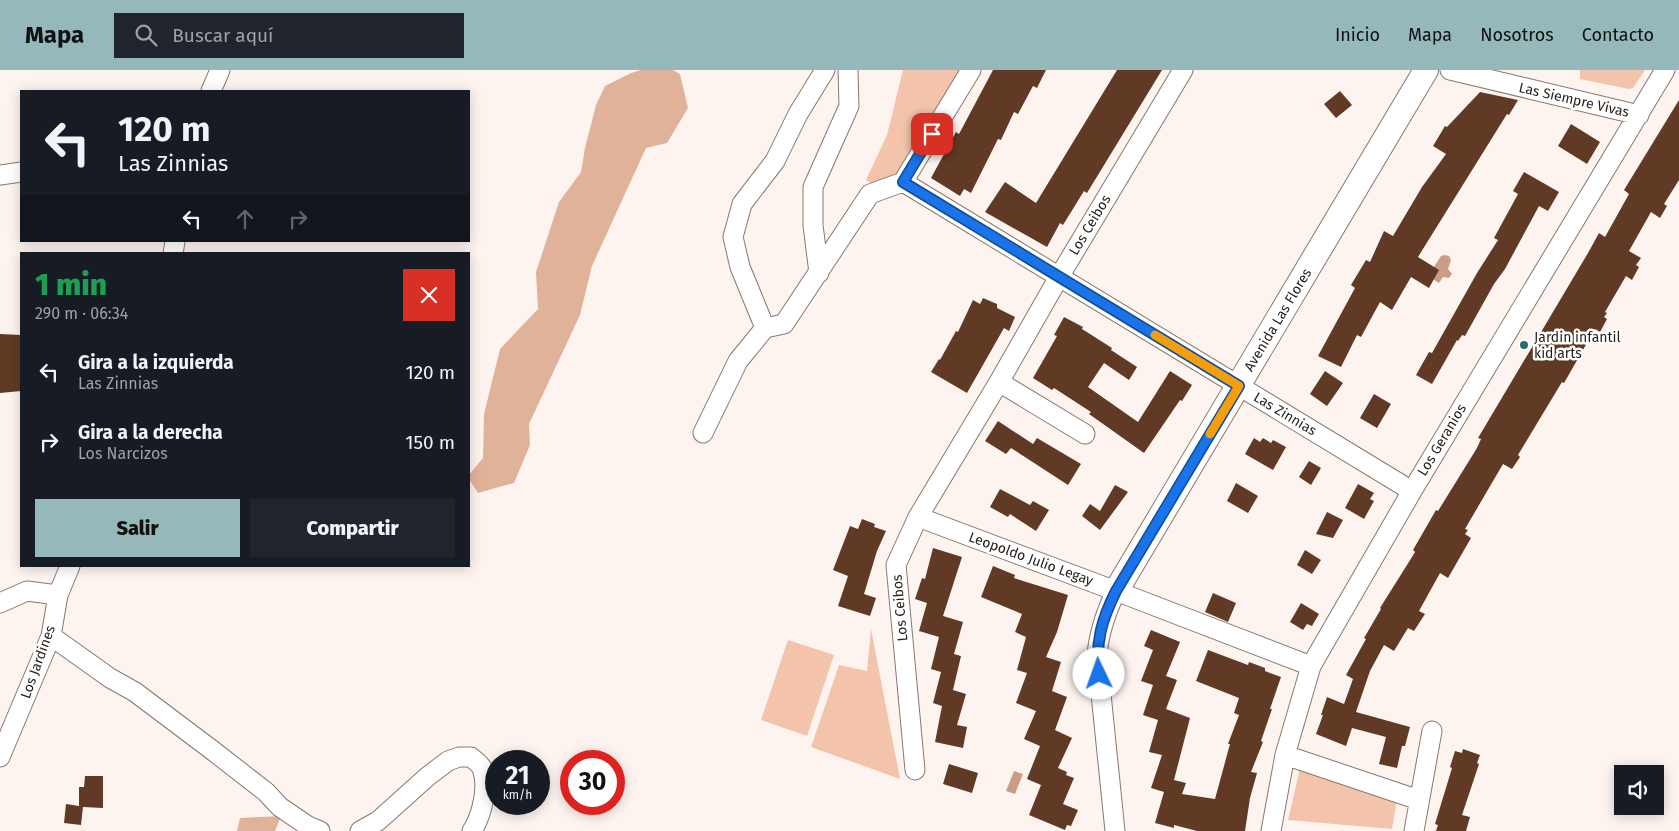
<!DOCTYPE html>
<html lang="es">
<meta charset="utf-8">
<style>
body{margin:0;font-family:"Fira Sans",sans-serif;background:#20242c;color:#f1f3f6;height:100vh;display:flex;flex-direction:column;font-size:19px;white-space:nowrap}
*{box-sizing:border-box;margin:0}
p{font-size:16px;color:#9ea1a6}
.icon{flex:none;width:28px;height:28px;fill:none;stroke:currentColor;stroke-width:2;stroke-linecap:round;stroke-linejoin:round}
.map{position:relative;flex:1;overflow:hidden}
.sheet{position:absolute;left:20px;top:182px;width:450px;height:315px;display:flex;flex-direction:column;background:#171b24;border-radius:0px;box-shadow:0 2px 12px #0003}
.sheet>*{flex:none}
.hud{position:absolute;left:20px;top:20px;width:450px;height:152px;border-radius:0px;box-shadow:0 2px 12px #0003;background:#171b24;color:#f1f3f6;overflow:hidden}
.controls{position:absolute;left:1614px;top:695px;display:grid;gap:10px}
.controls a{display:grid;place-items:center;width:50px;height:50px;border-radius:0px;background:#171b24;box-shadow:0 2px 12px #0003;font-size:25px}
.speed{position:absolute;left:485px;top:680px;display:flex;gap:10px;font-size:25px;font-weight:700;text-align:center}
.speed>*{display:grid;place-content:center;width:65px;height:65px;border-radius:50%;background:#171b24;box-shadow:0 2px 12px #0003;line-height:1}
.speed small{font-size:12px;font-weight:400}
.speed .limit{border:8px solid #d22;background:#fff;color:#111}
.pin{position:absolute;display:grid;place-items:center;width:42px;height:42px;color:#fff;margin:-21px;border-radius:10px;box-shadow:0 2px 8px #0006}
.me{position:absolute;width:55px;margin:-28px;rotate:357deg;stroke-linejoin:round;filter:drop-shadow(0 0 4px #0008)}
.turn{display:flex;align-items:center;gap:18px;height:105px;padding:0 15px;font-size:22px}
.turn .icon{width:65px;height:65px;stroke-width:2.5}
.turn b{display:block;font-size:35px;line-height:42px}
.lanes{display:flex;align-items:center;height:48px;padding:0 15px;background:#0003;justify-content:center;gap:25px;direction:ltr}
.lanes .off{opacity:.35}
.round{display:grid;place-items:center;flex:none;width:52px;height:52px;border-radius:0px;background:#20242c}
.head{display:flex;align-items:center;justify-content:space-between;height:85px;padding:0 15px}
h1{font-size:30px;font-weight:800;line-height:38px;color:#1e9e55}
.action{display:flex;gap:10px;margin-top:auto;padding:10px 15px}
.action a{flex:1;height:58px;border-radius:0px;background:#95b8bb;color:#111;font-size:20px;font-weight:800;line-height:58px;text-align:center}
.action a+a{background:#20242c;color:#f1f3f6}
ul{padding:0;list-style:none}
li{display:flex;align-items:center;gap:15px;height:70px;padding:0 15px}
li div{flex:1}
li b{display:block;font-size:19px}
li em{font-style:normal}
header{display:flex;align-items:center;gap:30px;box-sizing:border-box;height:70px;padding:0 25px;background:#95b8bb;color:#111}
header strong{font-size:24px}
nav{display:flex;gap:28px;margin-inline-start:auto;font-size:18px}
.search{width:350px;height:45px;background:#20242c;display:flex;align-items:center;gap:12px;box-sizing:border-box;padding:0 18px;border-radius:0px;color:#9ea1a6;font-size:19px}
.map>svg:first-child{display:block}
.green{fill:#f3c3ab}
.forest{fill:#e1b29a}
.water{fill:#cb9d86}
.building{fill:#613a25}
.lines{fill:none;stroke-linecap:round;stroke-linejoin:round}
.minor-casing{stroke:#8a776d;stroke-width:21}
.tertiary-casing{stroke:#8a776d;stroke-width:26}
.minor{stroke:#fff;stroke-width:19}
.tertiary{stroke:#fff;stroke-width:24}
.route-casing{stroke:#114b97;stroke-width:12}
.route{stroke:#1a73e8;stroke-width:9}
.slow{stroke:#f59e0b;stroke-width:9}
.poi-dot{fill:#246f72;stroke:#fff;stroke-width:2}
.labels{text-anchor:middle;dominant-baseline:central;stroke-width:5;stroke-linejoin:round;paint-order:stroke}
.street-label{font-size:14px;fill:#251e1a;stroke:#fff}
.poi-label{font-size:14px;fill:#251e1a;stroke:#fff;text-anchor:start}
</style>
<header>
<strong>Mapa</strong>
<div class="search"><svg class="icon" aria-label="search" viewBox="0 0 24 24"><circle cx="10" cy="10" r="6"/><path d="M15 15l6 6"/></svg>Buscar aquí</div>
<nav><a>Inicio</a><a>Mapa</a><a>Nosotros</a><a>Contacto</a></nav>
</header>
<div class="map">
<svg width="1679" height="761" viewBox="0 0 1679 761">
<rect width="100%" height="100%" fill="#fdf4f0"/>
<!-- green -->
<path class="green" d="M903 0H959L888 122 866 110 887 65Z
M1580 0H1645L1633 18 1629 19 1580 9Z
M871 559 900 709 811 677 839 595 867 601Z
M788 570 834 585 807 666 761 650Z
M1300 698 1397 730 1392 759 1288 750Z"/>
<!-- forest -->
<path class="forest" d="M641 0H673L680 4 688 38 667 73 646 78 592 196 580 245 529 354 530 375 514 413 478 423 469 409V405L483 388 484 344 500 279 538 239 536 202 559 132 581 102 585 78 596 35 605 16 631 3Z
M281 746 275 761H237L240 748Z"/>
<!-- water -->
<path class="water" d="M1445 185 1449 186 1451 190 1448 199 1452 204 1449 208 1443 207 1439 213 1428 206 1441 186Z
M1014 701 1023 704 1015 724 1006 721Z"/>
<!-- building -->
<path class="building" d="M993 0H1046L1037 18 1033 16 1018 44 1014 42 1001 70 998 69 971 123 964 119 960 126 931 108 956 62 959 64Z
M1117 0H1162L1087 123 1084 121 1063 155 1060 153 1047 177 985 142 1005 112 1036 133Z
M1340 21 1352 35 1336 48 1324 34Z
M1480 22 1518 30 1509 45 1507 44 1418 187 1439 200 1429 218 1411 207 1392 240 1380 232 1361 267 1357 265 1341 297 1318 286 1355 218 1351 215 1366 190 1370 192 1384 161 1393 166 1422 117 1446 84 1433 76 1445 56 1447 57Z
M1679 30V110L1664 134 1667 136 1660 148 1651 142 1629 181 1641 188 1636 195 1639 197 1632 210 1626 206 1605 242 1607 243 1604 247 1607 249 1600 262 1595 259 1564 313 1562 312 1518 385 1520 387 1512 399 1503 394 1465 459 1468 460 1465 464 1471 468 1448 508 1440 503 1419 541 1425 544 1414 561 1408 558 1394 581 1384 575 1370 601 1356 642 1410 657 1405 676H1402L1397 698 1379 694 1386 667 1352 658 1346 676 1316 664 1323 645H1321L1327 627 1344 634 1353 609 1346 605 1366 569 1364 568 1381 539 1380 538 1412 487 1415 482 1413 480 1436 440 1438 441 1477 378 1481 369 1478 368 1588 183 1599 163 1605 167 1629 124 1624 120Z
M1571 54 1600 72 1587 94 1558 76Z
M1524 102 1559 122 1548 141 1539 136 1505 199 1494 214 1465 266 1462 265 1458 271 1457 270 1432 314 1416 305 1429 282 1432 283 1477 203 1498 170 1494 168 1518 124 1513 121Z
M983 228 997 234V238L1015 247 1009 261 1004 258 967 323 931 302 939 289 940 290 956 261 958 262 973 230 980 234Z
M1064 247 1083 257 1082 259 1112 278 1111 280 1137 297 1129 310 1104 293 1088 317 1138 352 1170 301 1192 315 1182 331 1180 330 1144 383 1089 344 1091 342 1054 318 1052 320 1033 308 1057 266 1054 265Z
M0 264 21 265V321L0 323Z
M1325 301 1343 313 1327 336 1310 324Z
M1374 324 1391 334 1377 358 1360 348Z
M998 351 1033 374 1037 368 1081 394 1068 415 1011 378 1006 384 985 371Z
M1254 368 1260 372 1263 368 1271 373 1273 370 1286 377 1273 400 1245 384Z
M1309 391 1321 398 1311 415 1299 407Z
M1236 413 1258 426 1248 443 1227 431Z
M1358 414 1374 423 1370 429 1374 431 1364 449 1345 438Z
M1115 415 1128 422 1100 460 1082 446 1090 434 1100 441Z
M1000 419 1030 435 1033 431 1049 440 1036 461 1010 444 1008 447 990 437Z
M1327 442 1343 450 1333 468 1316 464Z
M862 449 875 454 874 457 886 461 877 481 864 524 876 528 870 546 838 536 848 506 833 500 850 456 858 459Z
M933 478 962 487 943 546 963 552 954 584 961 586 953 620 966 624 957 655 967 657 963 678 935 672 942 636 933 633 941 602 931 599 939 567 919 561 927 533 915 529 922 508 925 509Z
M1305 480 1321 490 1312 504 1297 495Z
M993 496 1015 505 1014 508 1068 525 1057 562 1046 587 1061 592 1052 621 1067 627 1055 660 1072 668 1058 698 1067 702 1066 705 1074 708 1063 734 1078 740 1071 756 1067 755 1065 760 1029 745 1041 715 1027 709 1040 676 1024 669 1036 641 1016 633 1027 603 1017 600 1026 567 1015 562 1022 544 981 527Z
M1213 523 1236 533 1228 552 1205 542Z
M1301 533 1319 544 1312 556 1307 554 1303 560 1290 552Z
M1151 560 1180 572 1166 606 1177 610 1166 639 1190 648 1174 710 1186 713 1182 724 1215 729 1230 674H1228L1239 645 1234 643 1239 628 1196 611 1208 580 1248 595 1249 592 1265 598V601L1281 607 1270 639H1272L1261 671 1263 672 1251 702 1257 703 1250 728 1245 761H1197L1174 755V758L1155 753 1164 722 1151 718 1162 685 1149 682 1158 650 1143 645 1153 615 1141 611 1153 580 1144 576Z
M1463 679 1480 685 1477 693 1479 694 1462 745 1470 747 1466 761H1436L1438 755 1435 754 1452 698 1450 697 1455 681 1462 683Z
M949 694 978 703 972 723 943 714Z
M85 706H103V738L83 737 81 755 64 753 66 734 79 736V717H84Z"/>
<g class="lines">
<!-- minor casing -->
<g class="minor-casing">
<path id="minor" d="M825 0 798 44 775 91 742 134 733 167 740 197 765 258 784 254 870 124 903 112
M1450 0 1639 45
M211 21 220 0
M0 105 21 102
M903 112 1412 421
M903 112 971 0
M173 184 175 171
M819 203 813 155V117L849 36 848 0
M999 312 1085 364
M703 363 738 291 765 258
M918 447 1116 521 1311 596
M0 533 27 521 58 525
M51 566 110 608 135 622 212 680 266 722 280 737 308 756 320 761
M1285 685 1419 730
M0 687 51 566 58 525 70 496
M915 700 896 495 918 447 999 312 1059 207 1183 0
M360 761 378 751 427 707 448 691 459 687H471C474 690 480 694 482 698 489 717 482 745 472 761
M1115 761 1097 585C1099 561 1106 542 1116 521
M1271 761 1285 685 1311 596 1412 421 1665 0
M1414 761 1432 661"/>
</g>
<!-- tertiary casing -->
<g class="tertiary-casing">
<path id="tertiary" d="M1116 521 1426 0"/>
</g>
<!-- minor -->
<use href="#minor" class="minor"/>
<!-- tertiary -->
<use href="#tertiary" class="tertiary"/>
</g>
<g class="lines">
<!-- route casing -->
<g class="route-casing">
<path id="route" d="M932 64 903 112 1239 316 1116 521C1102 549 1095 572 1099 604"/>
</g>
<!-- route -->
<use href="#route" class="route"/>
<!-- slow -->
<path class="slow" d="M1155 265 1239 316 1210 364"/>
</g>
<!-- markers -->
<circle class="poi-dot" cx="1524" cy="275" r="5"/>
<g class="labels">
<!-- street labels -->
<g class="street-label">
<text transform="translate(1574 30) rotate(13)">Las Siempre Vivas</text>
<text transform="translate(1090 155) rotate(-59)">Los Ceibos</text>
<text transform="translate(1278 250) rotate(-59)">Avenida Las Flores</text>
<text transform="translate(1285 344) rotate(31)">Las Zinnias</text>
<text transform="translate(1442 370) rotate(-59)">Los Geranios</text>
<text transform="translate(1031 489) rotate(20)">Leopoldo Julio Legay</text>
<text transform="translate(900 538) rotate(-95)">Los Ceibos</text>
<text transform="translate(38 592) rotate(-70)">Los Jardines</text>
</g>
<!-- poi labels -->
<g class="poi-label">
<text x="1534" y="267">Jardin infantil<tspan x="1534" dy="16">kid arts</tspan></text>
</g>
</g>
</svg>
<div class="controls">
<a><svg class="icon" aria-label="sound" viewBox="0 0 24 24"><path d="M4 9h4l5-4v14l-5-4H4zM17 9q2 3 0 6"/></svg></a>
</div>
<div class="speed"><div>21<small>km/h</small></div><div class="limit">30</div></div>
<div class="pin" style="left:932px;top:64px;background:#d93025"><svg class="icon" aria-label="arrive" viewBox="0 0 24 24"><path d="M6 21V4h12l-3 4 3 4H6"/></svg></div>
<svg class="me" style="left:1099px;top:604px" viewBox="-20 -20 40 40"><circle r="19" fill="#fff"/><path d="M0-13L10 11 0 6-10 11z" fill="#1a73e8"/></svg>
<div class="hud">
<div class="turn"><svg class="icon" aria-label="left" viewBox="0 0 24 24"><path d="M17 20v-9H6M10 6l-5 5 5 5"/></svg><div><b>120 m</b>Las Zinnias</div></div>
<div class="lanes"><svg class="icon" aria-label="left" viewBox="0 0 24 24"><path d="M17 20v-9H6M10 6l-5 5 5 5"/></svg><svg class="icon off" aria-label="ahead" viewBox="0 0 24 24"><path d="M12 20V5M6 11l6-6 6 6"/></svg><svg class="icon off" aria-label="right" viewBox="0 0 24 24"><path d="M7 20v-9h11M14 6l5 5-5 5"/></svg></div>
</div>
<section class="sheet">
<div class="head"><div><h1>1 min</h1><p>290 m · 06:34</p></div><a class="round" style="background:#d93025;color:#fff"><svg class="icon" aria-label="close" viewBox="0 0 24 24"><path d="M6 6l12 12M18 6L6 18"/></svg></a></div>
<ul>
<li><svg class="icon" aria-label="left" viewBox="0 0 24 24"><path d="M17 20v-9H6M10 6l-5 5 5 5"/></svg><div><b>Gira a la izquierda</b><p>Las Zinnias</p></div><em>120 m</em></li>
<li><svg class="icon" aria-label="right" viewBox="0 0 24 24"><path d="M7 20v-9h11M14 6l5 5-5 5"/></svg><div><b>Gira a la derecha</b><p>Los Narcizos</p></div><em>150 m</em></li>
</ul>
<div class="action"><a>Salir</a><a>Compartir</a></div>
</section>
</div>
